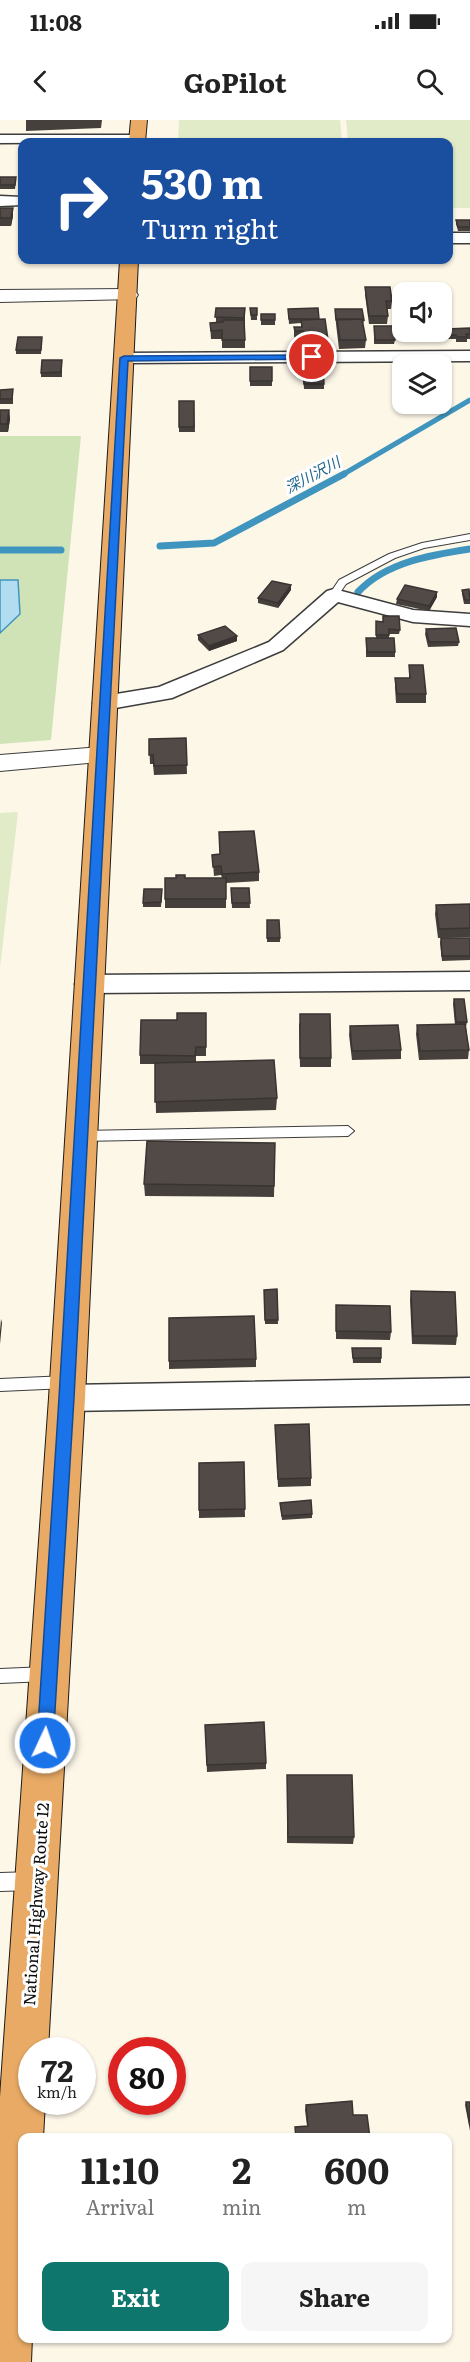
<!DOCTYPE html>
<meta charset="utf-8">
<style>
body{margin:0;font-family:Literata,"Noto Sans JP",serif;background:#f6f6f6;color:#222;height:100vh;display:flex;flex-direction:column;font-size:22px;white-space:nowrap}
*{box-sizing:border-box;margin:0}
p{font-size:20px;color:#767676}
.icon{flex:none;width:33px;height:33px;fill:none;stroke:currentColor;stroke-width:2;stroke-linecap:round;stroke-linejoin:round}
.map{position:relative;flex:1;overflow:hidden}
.panel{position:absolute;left:18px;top:2013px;width:434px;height:210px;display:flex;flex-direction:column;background:#fff;border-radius:12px;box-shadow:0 2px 4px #0004}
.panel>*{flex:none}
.guide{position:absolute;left:18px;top:18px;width:435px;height:126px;border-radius:12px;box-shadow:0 2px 4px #0004;background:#1a4fa0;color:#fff;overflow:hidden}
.tools{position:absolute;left:392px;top:162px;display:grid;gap:12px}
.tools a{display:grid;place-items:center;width:60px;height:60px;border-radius:12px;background:#fff;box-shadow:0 2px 4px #0004;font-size:30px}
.speed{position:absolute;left:18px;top:1917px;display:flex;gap:12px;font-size:30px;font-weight:700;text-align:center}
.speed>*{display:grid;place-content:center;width:78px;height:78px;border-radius:50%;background:#fff;box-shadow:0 2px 4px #0004;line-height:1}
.speed small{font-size:15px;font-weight:400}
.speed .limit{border:9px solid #d22;background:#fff;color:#111}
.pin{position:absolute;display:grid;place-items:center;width:51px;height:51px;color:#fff;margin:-26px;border:3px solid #fff;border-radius:50%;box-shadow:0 2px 6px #0007}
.me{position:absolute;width:66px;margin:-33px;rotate:3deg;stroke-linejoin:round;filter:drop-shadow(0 0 4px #0008)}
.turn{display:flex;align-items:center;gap:21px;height:126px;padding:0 24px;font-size:27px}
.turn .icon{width:78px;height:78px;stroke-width:2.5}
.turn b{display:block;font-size:42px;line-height:51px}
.eta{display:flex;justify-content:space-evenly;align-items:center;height:102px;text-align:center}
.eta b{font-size:36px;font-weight:700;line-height:42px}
.button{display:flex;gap:12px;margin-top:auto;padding:12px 24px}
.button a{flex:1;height:69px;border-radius:12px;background:#0f766e;color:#fff;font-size:24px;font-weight:700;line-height:69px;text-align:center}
.button a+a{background:#f6f6f6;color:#222}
.status{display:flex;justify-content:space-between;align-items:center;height:42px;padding:0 30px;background:#fff;direction:ltr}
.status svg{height:16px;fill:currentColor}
header{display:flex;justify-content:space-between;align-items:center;height:78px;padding:0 24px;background:#fff;font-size:27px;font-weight:700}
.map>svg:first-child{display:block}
.green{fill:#d0e3b6}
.pitch{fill:#e1ebc7}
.water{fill:#b2dcef;stroke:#4095bf;stroke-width:1.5}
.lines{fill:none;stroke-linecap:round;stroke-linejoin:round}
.stream-far1{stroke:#4095bf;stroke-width:5}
.stream{stroke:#4095bf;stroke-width:7}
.service-casing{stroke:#3d3d3d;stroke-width:2}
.minor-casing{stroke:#3d3d3d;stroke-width:3}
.tertiary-casing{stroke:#3d3d3d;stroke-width:2}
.trunk-casing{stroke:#1b1b1b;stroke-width:2}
.service{fill:#fff;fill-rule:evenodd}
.minor{fill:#fff;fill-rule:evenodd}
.tertiary{fill:#fff;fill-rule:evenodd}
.trunk{fill:#e8aa64;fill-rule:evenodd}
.wall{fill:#46403d}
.shaded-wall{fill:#393432}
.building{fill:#514a47;stroke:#393432;stroke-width:1.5}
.route{fill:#1a73e8;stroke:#114b97;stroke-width:1.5}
.labels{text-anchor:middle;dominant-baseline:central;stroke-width:6;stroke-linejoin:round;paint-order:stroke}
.far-water-label{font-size:15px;font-style:italic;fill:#21658d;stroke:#fff}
.street-label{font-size:16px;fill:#0a0a0a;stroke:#fff}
</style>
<div class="status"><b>11:08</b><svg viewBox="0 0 49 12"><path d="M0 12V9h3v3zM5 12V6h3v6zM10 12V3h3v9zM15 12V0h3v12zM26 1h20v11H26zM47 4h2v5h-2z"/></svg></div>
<header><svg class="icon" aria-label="back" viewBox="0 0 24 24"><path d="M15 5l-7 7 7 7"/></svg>GoPilot<svg class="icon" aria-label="search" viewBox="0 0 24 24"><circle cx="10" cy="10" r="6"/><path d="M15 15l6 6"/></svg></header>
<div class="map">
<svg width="470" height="2242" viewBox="0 0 470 2242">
<rect width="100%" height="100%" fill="#fdf7e8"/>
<!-- green -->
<path class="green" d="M0 316H81L51 620 0 624Z"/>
<!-- pitch -->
<path class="pitch" d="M179 0H340L342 22H178Z
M346 0H470V88H449L448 22H348Z
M18 692 0 848V693Z"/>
<!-- water -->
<path class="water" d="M0 460H18L20 494 0 513Z"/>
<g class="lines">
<!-- stream-far1 -->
<path class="stream-far1" d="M342 355 470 280"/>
<!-- stream -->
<path class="stream" d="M160 426 214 423 344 354
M0 430H61
M358 472C386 442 431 435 470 429"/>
<!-- service casing -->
<g class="service-casing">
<path id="service" d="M470 414V420L424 428 395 438 346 464 337 477 329 475 339 460 389 434 422 423Z
M348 1006 354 1011 348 1016 80 1021 74 1016 80 1011Z
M67 1256 72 1258 74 1262 72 1266 67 1268 0 1271V1259Z
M47 1547 53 1549 55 1554 53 1559 47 1561 0 1563V1549Z
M34 1752 40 1755 43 1761 40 1767 34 1770 0 1771V1753Z"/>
</g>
<!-- minor casing -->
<g class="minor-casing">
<path id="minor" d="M0 15H138L145 19 141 22 0 23Z
M0 76 22 77V85L0 86Z
M448 113H470V123H448Z
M470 231V241L124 243 118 242 115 238 118 234 124 233Z
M334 469 413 490 470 494V506L413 502 338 482 283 530 172 578 104 590 96 588 93 583 96 578 104 576 159 567 269 522 327 471Z
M470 852V870L88 873 79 870 75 864 79 858 88 855Z
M470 1258V1284L67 1291 56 1287 52 1278 56 1269 67 1265Z"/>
</g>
<!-- tertiary casing -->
<g class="tertiary-casing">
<path id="tertiary" d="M128 169 135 171 138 175 135 179 0 182V170Z
M101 627 110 629 114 635 110 641 0 651V635Z"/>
</g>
<!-- trunk casing -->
<g class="trunk-casing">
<path id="trunk" d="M131 0H147L145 22H129Z
M120 140H138L85 1278 48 1930H32V1982H45L43 2018H22V2218H32L31 2242H0V1977L49 1278Z"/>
</g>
<!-- service -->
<use href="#service" class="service"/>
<!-- minor -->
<use href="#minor" class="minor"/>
<!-- tertiary -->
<use href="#tertiary" class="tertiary"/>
<!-- trunk -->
<use href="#trunk" class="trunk"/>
</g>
<!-- wall -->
<path class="wall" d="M26 0H102L101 8 26 11Z
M0 57 16 61 15 69H0Z
M0 88H13V96L11 106H0Z
M456 100H470V111H458L456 104Z
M377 140H396V142H377Z
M365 167 392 181 391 189H387L388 196 387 204H369L365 175Z
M216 188H245V228H222V219H211L210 203 223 202H216Z
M250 188H257V200H251Z
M288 189 319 199 328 220V228L304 229 303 219H295L294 216V207H301V203L289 204Z
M335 189 364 200 363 204 366 220 365 228 339 229 336 204Z
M261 194H275V205H261Z
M374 206 395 220 394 224H374Z
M470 208V219H467V222H456V219H448L447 213V209Z
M418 212H441L442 216V221L419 220Z
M42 217 41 234H16V230Z
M62 240V257H41V253Z
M250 247H272V266H250Z
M303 254H309L324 264V269H304Z
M0 270 13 274V284H0Z
M179 281H194L195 312H179Z
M0 290H9L10 299 8 312H0Z
M291 470 278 488 258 483V478Z
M462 470 470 472V484H464L462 474Z
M437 477 429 491 396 484 397 479Z
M376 501 400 510 399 514H389V518L395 532V537H366V518H376Z
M426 509 459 522 458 526 428 527 425 514Z
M198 515 237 521 209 531 198 520Z
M409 545 426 574V583H396L395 567V558H409Z
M186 618 187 654 154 655 153 644H150L149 619Z
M219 712 259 752V761L226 763V788H165V758H222L221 755 214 756 213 744 212 735 220 734Z
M231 768H249L250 788H232Z
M162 774 161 787H143V783Z
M470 784V817L438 818 435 794 436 785Z
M267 800 280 818V822H267Z
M441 818H470V840L442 841 440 823Z
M454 879 467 902 466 907 469 930 468 939 419 940 416 914 417 905H455L453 884Z
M206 893V936H196V942L277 978 276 990 156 993 155 944H140V935L177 900Z
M299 903 331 938V947H300Z
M350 906 401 930V939L352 940 349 915Z
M275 1023 274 1077 145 1076 144 1064Z
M277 1169 278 1204H265L264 1170Z
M411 1171 457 1216 456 1225 412 1224 410 1180Z
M336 1185 391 1212 390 1220 336 1219Z
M352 1228 381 1238V1243H353Z
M256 1239V1247L169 1249V1241Z
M275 1305 311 1358V1366L278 1367Z
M244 1342 245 1397 199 1398V1343Z
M280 1383 312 1394V1398L282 1400Z
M205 1605 266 1643V1649L207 1652Z
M287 1661 354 1717 353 1724 287 1723Z
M466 1982H470V2011L465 1985Z
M306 1985 353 1995 370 2018H295V2007L307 2006 305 1990Z"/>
<!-- shaded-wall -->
<path class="shaded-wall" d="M13 88V96L11 106V98Z
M9 290 10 299 8 312 7 304Z
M291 465V470L278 488V483Z
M437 472V477L429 491V486Z
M237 516V521L209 531V526Z
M1 1199 2 1203 0 1224V1211Z"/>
<!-- building -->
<path class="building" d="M59 21H90V22H58Z
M0 57H16L15 65H0Z
M21 63H22V70H20Z
M0 88H13L11 98H0Z
M456 100H470V107H458Z
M365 167H390L392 181H386L388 196H369Z
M216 188H245L244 198 215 197Z
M250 188H257V195H251Z
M318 188 319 199H289L288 189Z
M335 189H362L364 200 362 199 336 200Z
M261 194H275V200H261Z
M325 199 328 220H304L303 211H295L294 207H302L301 200Z
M337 199H362L366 220H340Z
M223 200H244L245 220H222V210L211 211 210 203 223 202Z
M374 206H394L395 220H375Z
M441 207 442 216H419V212H441Z
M470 208V214H466L467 217H457L456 215H449L447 209Z
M18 217H42L41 230H16Z
M42 240H62L61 252 41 253Z
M309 246H323L324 264H304L303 254H309Z
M250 247H272V261H250Z
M13 269 12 279H0V270Z
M179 281H194V307H179Z
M0 290H9L7 304H0Z
M272 461 291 465 278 483 258 478Z
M405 465 437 472 429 486 397 479Z
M469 469 470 480H465L462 470Z
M383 496H399L400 510 389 509V515H376V501L383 502Z
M225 506 237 516 209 526 198 515Z
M456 508 459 522H429L426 509Z
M366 518H394L395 532H367Z
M409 545H423L426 574H397L395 558H410Z
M186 618 187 645 154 646 153 635H149V619Z
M254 711 259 752 222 754 221 746 213 747 212 735 220 734 219 712Z
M176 755H185V758H226V779H165V758H176Z
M231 768H249L250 783H232Z
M144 769H162L161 782 143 783Z
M470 784V808L439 809 436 785Z
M267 800H279L280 818H267Z
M441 818H470V836H442Z
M454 879H464L467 902H456Z
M177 893H206V927H196L195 936 140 935 141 900H177Z
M300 894H330L331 938H300Z
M465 904 469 930 420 931 417 905Z
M398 905 401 930 352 931 350 906Z
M274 940 277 978 155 982V943Z
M147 1021 275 1023 274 1066 144 1064Z
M277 1169 278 1200H265L264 1170Z
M411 1171 455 1172 457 1216H413Z
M336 1185 390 1186 391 1212 336 1211Z
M254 1196 256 1239 169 1241V1198Z
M352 1228H381V1238H353Z
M309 1304 311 1358 278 1359 275 1305Z
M244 1342 245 1389 199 1390V1343Z
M311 1380 312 1394 282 1396 280 1383Z
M264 1602 266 1643 207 1645 205 1605Z
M287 1655H352L354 1717H288Z
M352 1981 353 1995H367L370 2018H296L295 2007 308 2006 306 1985Z
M466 1982H470V2006Z"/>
<!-- route -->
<path class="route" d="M312 235 316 237 314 239 128 241 74 1278 53 1623 51 1628 45 1631 39 1628 37 1623 59 1278 120 238 124 236Z"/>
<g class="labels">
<!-- far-water labels -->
<g class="far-water-label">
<text transform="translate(312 354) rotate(-28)">深川沢川</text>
</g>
<!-- street labels -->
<g class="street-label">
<text transform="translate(35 1784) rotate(-86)">National Highway Route 12</text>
</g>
</g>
</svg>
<div class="tools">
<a><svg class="icon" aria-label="sound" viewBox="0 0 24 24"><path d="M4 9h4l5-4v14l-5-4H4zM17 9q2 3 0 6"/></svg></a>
<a><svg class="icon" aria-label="layers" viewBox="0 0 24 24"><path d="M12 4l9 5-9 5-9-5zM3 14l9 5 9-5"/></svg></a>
</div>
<div class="speed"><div>72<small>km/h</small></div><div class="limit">80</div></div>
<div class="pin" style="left:312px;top:237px;background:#d93025"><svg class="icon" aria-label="arrive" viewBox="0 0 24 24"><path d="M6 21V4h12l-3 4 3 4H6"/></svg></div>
<svg class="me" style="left:45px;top:1623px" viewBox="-20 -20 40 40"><circle r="17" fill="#1a73e8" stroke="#fff" stroke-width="3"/><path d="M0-11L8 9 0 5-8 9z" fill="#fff"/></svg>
<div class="guide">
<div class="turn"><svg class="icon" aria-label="right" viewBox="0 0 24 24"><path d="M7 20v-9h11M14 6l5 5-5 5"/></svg><div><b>530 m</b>Turn right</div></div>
</div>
<section class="panel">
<div class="eta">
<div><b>11:10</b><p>Arrival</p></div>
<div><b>2</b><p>min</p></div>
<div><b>600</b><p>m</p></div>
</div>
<div class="button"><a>Exit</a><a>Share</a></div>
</section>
</div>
